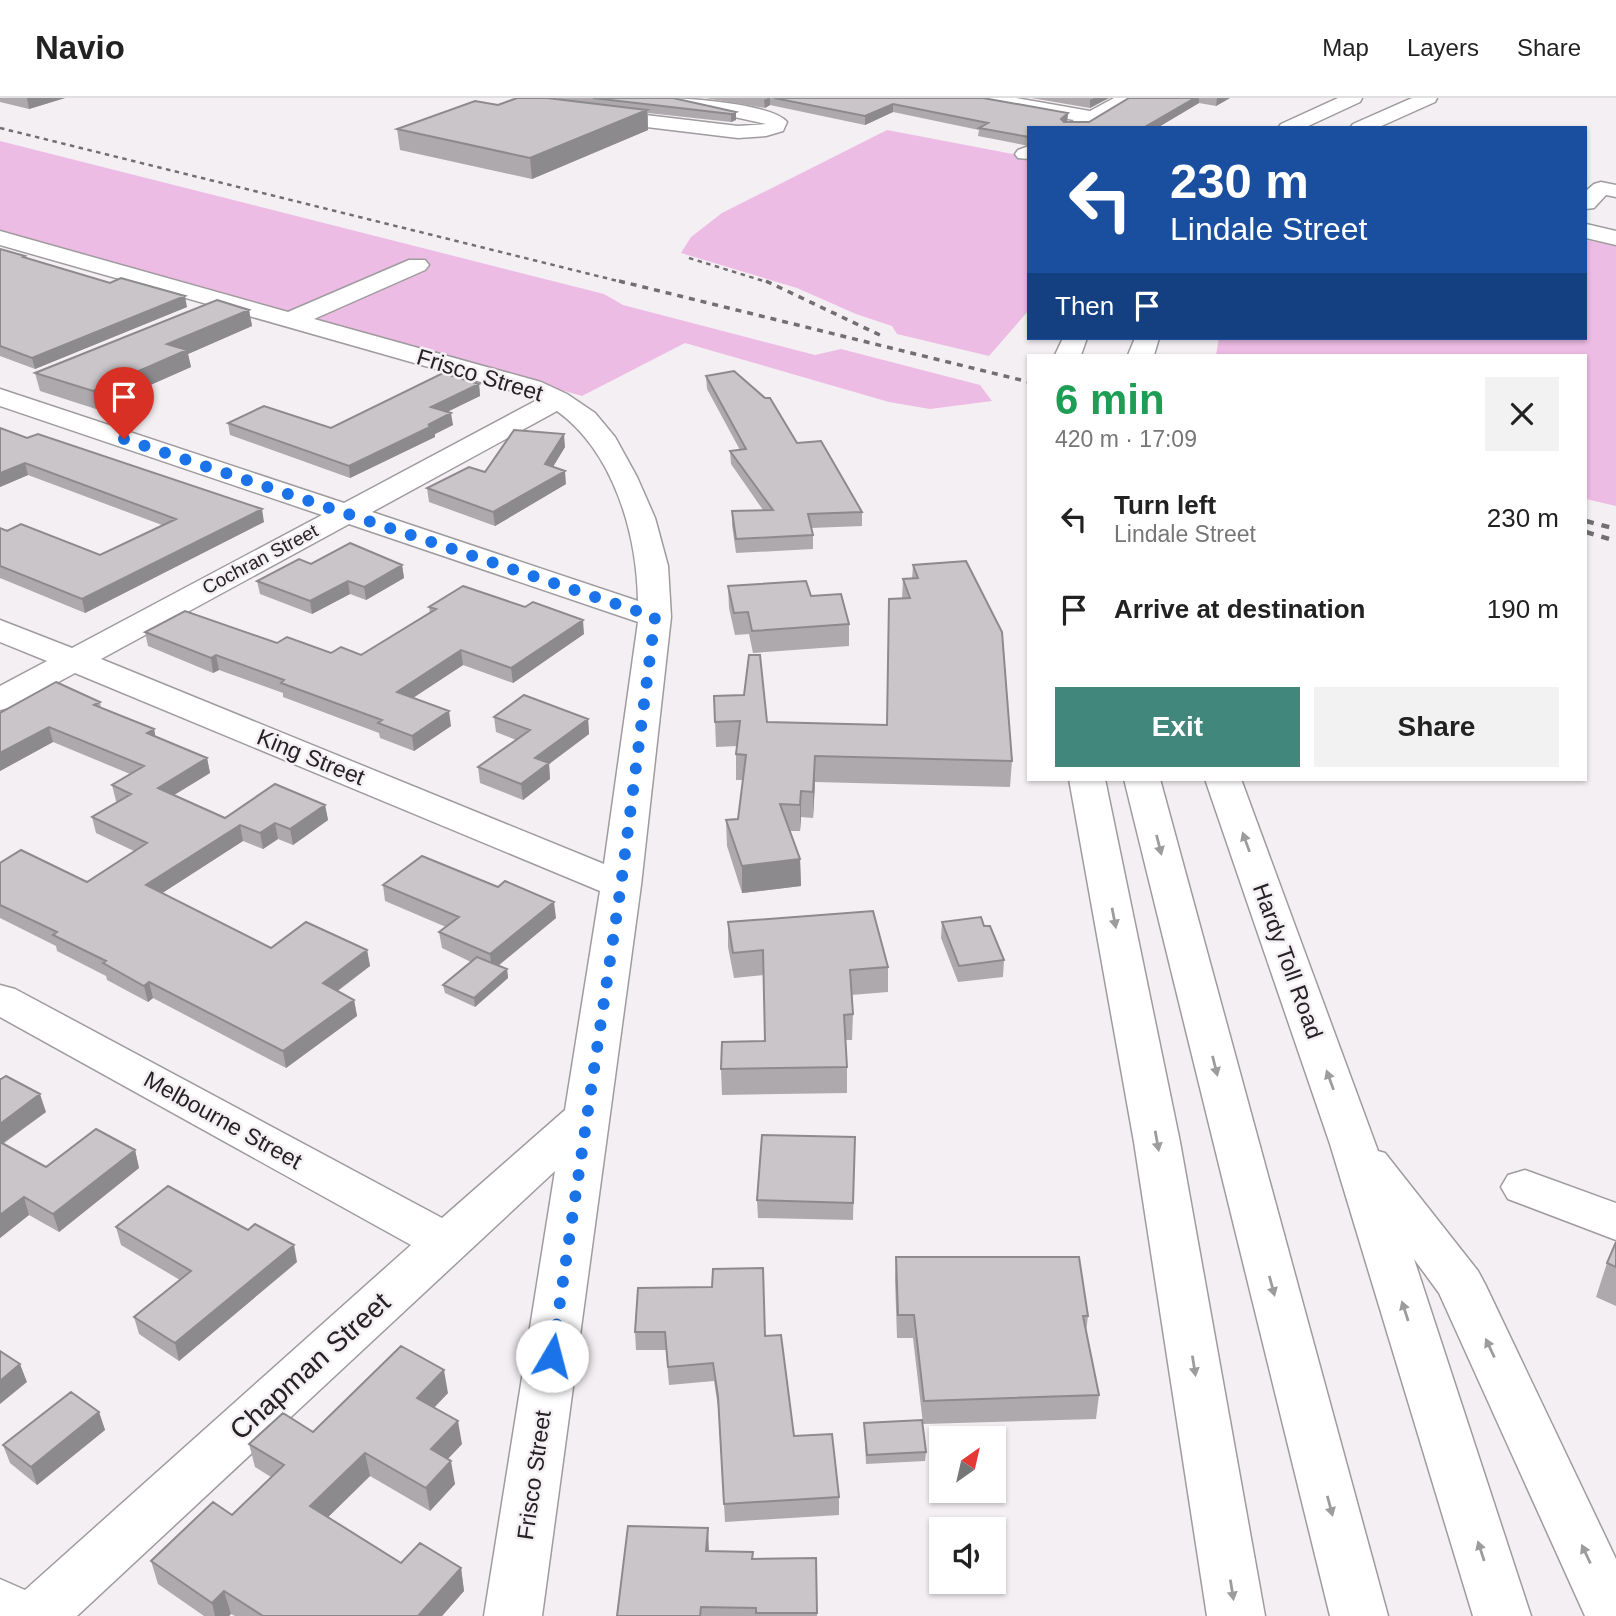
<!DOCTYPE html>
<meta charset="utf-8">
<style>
body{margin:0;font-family:Arial,sans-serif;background:#f2f2f2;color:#222;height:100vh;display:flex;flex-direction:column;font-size:26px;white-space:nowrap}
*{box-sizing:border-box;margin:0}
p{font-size:23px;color:#767676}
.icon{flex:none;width:38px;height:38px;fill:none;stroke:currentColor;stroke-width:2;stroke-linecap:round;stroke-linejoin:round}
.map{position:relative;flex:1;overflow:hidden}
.details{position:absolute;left:1027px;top:256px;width:560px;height:427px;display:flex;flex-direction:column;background:#fff;border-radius:0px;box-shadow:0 2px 5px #0004}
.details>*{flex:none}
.banner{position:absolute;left:1027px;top:28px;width:560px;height:214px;border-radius:0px;box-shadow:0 2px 5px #0004;background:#1a4fa0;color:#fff;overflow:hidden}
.needle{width:46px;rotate:34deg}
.controls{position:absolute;left:929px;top:1328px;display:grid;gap:14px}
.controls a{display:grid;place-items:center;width:77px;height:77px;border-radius:0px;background:#fff;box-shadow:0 2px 5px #0004;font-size:35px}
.pin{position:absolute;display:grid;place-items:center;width:60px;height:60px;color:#fff;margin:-72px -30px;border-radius:50% 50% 50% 0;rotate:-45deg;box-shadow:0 0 7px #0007}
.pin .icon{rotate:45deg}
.me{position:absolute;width:77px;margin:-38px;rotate:8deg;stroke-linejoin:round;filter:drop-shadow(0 0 5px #0008)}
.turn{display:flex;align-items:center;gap:24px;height:147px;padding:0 28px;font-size:32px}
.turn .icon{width:91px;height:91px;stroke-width:2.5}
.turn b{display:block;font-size:49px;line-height:60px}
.then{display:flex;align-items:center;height:66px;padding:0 28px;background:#0003;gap:14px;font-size:26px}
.round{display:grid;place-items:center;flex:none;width:74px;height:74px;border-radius:0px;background:#f2f2f2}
.overview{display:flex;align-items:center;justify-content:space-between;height:119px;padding:0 28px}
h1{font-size:42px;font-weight:700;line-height:52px;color:#1e9e55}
.action{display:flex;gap:14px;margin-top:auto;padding:14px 28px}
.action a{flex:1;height:80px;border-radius:0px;background:#42877c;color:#fff;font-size:28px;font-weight:700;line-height:80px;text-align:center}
.action a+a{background:#f2f2f2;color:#222}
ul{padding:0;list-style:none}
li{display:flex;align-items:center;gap:21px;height:91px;padding:0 28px}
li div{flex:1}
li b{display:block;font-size:26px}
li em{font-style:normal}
header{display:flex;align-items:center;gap:42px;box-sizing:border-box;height:98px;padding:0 35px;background:#fff;border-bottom:2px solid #e0e0e0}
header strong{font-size:33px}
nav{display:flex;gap:38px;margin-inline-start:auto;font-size:24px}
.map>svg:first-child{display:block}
.green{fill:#edbce4}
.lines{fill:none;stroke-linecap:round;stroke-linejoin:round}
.minor-casing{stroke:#9f9b9e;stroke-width:3}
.highway-casing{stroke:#9f9b9e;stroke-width:3}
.minor{fill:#fff;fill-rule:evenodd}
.highway{fill:#fff;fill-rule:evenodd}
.rail-far2{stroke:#726f71;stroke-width:2.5;stroke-dasharray:4.5 4.5;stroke-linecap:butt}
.rail-far1{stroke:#726f71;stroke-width:3.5;stroke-dasharray:6 6;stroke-linecap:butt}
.rail{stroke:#726f71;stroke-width:4.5;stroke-dasharray:8 8;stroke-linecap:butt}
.wall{fill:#aea9ad}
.shaded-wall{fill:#8d8a8d}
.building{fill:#cac5c9;stroke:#8d8a8d;stroke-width:2}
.oneway{fill:#9c9c9c}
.route{stroke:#1a73e8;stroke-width:12;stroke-dasharray:0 21.6}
.labels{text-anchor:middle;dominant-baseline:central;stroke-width:5;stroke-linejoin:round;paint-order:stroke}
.far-street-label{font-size:19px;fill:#242223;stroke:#f4eff3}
.street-label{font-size:23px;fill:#242223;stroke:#f4eff3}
.near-street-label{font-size:28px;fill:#242223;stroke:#f4eff3}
</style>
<header>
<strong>Navio</strong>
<nav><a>Map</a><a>Layers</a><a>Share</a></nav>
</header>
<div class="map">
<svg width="1616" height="1518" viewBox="0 0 1616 1518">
<rect width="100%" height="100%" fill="#f4eff3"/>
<!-- green -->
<path class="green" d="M887 32 1029 59V212L989 258 897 236 892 228 856 216 797 190 681 155 691 139 722 115Z
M0 43 604 196 623 207 815 257 841 251 980 287 992 303 930 311 889 304 685 245 582 298 0 133Z
M1586 142 1616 148V408L1586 401V257H1216L1219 240H1586Z"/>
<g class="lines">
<!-- minor casing -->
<g class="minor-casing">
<path id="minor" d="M528 0H547L553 6 738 28 766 26 666 4 664 0C687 0 773 6 787 24L783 33 766 38 738 40 547 17 540 15Z
M975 0H1016L1090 13 1114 0H1137L1088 30H1063L1074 22 984 6Z
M1029 48V61L1018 60 1015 56 1018 52Z
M1601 84 1616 87V99L1606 97 1594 110 1586 111V93L1594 86Z
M1586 126 1616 133V147L1586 140Z
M0 133 288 214 409 162H425L429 167 425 172 314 221 541 284 567 296 595 315 615 339 637 379 655 420 668 468 671 519 641 787 542 1518H484L555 1073 77 1518H0V1481L25 1492 411 1147 0 919V887L15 891 442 1120 565 1012 600 793 75 575 12 609 0 612V588L47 563 0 544V522L72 550 322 417 0 308V291L344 405 537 302 523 296 0 147ZM557 313C614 354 637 436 638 503L372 414ZM349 426 638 524 604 766 101 561Z
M1525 1072 1616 1105V1142L1508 1101 1501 1089 1508 1077Z"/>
</g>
<!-- highway casing -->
<g class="highway-casing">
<path id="highway" d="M1338 0H1362L1360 4 1304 30H1278L1281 26Z
M1412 0H1437L1435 4 1377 30H1350L1353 26Z
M1063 240H1087L1081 257H1055Z
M1135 240H1159L1154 257H1128Z
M1069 681H1105L1180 1044 1265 1518H1207L1134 1044Z
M1124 681H1160L1388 1518H1330Z
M1205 681H1241L1378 1053 1385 1055 1478 1173 1485 1186 1616 1461V1518H1585L1439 1195 1414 1161 1531 1518H1473L1330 1046Z"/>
</g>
<!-- minor -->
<use href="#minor" class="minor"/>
<!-- highway -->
<use href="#highway" class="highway"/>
<!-- rail-far2 -->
<path class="rail-far2" d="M0 30 626 185
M689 160 770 185"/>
<!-- rail-far1 -->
<path class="rail-far1" d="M619 183 1029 284
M766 183 884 239"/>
<!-- rail -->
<path class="rail" d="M1586 423 1616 431
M1586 434 1616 443"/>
</g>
<!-- wall -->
<path class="wall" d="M0 0H65L29 11 0 4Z
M558 0H673L736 14V22L731 24 648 15V32L532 81 400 52 397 31 498 7 558 1Z
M705 0H983L1068 15 1067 24H1089L1129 0H1230L1216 8 1199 5 1157 30H1029V48L978 38 979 32 893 14 865 27 770 7 765 10Z
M1031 0H1109L1090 10Z
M0 151 25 158V160L187 209 35 271 0 258Z
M249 212 252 228 188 256 191 269 96 311 40 293 35 275Z
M706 278 797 345 862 414V428L811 430 813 437V451L736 455 732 427V413L763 412 731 366 730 353 740 352 707 291Z
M479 286 480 298 447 313 453 327 435 336V339L350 380 230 337 228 325 331 330Z
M0 330 264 424 85 515 0 480V430L100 457 162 427 28 377 0 389Z
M565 349 553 369 566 386 495 428 429 404 427 390Z
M311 466 402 467 404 480 366 502 350 496 312 516 260 496 257 483Z
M913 467 1012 663 1010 689 815 684 813 720 801 719 800 733H790L800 761 801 788 742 795 727 748 726 722 738 721 743 682H736V656L737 648 716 649 714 598 767 624 887 627 902 501 903 481H912Z
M728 488 811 498 849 526V548L753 555 749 536 735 537 729 510Z
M429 509 584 536 513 585 463 567 413 600 451 628 414 653 380 640 379 635 283 599V595L219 572 213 575 148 548 145 534 277 545 331 555 361 557 430 515Z
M100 604 101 610 154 631 155 639 207 660 210 675 174 697 225 720 325 707 328 722 293 747 278 741 263 751 243 743 162 795 271 850 367 852 370 868 338 893 354 902 357 918 286 970 153 900 148 904 107 882 106 878 57 853 56 848 0 820V765L87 784 134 753 96 735 92 719 118 704 116 703 112 687 130 676 53 644 0 673V615Z
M494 619 588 621 589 636 549 666 550 681 523 702 480 685 478 669 516 642 496 634Z
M383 787 556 820 498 867 507 871 508 880 475 909 445 895 443 887 471 864 442 850 439 834 446 829 385 803Z
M728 824 888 869V894L851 897 853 916 852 942H846L847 969V995L722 997 721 971 765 943 764 877 734 880 728 849Z
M942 824 984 828 1004 862 1003 879 958 884 941 840Z
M0 981 46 1014 3 1046 46 1069 135 1052 139 1070 59 1134 29 1117 0 1140Z
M855 1039 853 1122 758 1120 757 1102Z
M116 1129 297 1164 179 1263 139 1236 134 1219 180 1182 121 1147Z
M1616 1144V1208L1596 1199 1607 1165Z
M896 1159 1088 1218 1086 1234 1099 1297 1096 1321 923 1326 913 1240H897L895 1182Z
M638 1190 765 1238 794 1338 839 1399V1417L725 1424 719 1316 714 1283 669 1287 666 1252H636L635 1234Z
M448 1295 434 1310 462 1346 448 1361 455 1386 430 1413 370 1378 328 1419 401 1465 461 1470 464 1493 442 1518H235L231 1516 229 1518H204L158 1486 151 1463 232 1417 271 1379 255 1369 249 1346 313 1334Z
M99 1314 105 1332 37 1387 10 1365 3 1347Z
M864 1325 926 1354 925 1363 866 1366Z
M709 1453 753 1461 816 1460 817 1518H617Z"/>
<!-- shaded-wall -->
<path class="shaded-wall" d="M27 0H65L29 11Z
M768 0H770V7L765 10 764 2Z
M1094 0H1109L1090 10V2Z
M1195 0H1199V5L1157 30H1143Z
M1217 0H1230L1216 8Z
M893 6V14L865 27V18Z
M647 12 648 32 532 81 530 60Z
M736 14V22L731 24V16Z
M1068 15 1067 24 1060 30 1061 21Z
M185 198 187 209 35 271 32 260Z
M249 212 252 228 188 256 191 269 96 311 93 293 167 246Z
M479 286 480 298 433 321 431 309Z
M451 315 453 327 435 336V339L350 380 349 368Z
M564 336 565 349 546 380 545 366Z
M25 365 28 377 0 389V375Z
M565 373 566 386 495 428 493 414Z
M262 411 264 424 85 515 82 501Z
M402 467 404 480 366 502 364 489Z
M348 483 350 496 312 516 310 503Z
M583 522 584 536 513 585 511 570Z
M461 552 463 567 399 609 397 594Z
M216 557 219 572 213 575 211 560Z
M449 613 451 628 414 653 412 638Z
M588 621 589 636 549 666 550 681 523 702 521 686 535 660Z
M49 629 53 644 0 673V655Z
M154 631 157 646 147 635Z
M815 658V684L813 720V694Z
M207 660 210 675 161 705 158 690Z
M801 693V719L800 733V707Z
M325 707 328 722 293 747 290 731Z
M275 725 278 741 263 751 260 735Z
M240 727 243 743 150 803 146 787Z
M800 761 801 788 742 795V768Z
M554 804 556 820 492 873 490 856Z
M367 852 370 868 326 901 323 885Z
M507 871 508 880 475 909 474 900Z
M149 884 153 900 148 904 144 888Z
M354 902 357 918 286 970 283 953Z
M40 996 46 1014 0 1047V1026Z
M135 1052 139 1070 59 1134 53 1116Z
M24 1099 29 1117 0 1140V1117Z
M294 1147 297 1164 179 1263 175 1245Z
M20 1266 27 1284 0 1306V1283Z
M444 1272 448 1295 421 1323 417 1300Z
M99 1314 105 1332 37 1387 31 1369Z
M458 1323 462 1346 435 1374 431 1351Z
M365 1355 370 1378 316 1431 310 1408Z
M451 1363 455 1386 430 1413 426 1390Z
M708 1430 709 1455 706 1453Z
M461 1470 464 1493 442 1518H418Z
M224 1493 231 1516 229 1518H215L212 1505Z"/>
<!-- building -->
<path class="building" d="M517 0H547L647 12 530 60 397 31 475 3 498 7Z
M593 0H673L736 14 731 16Z
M774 0H983L1068 15 1061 21 1064 24H1089L1129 0H1195L1143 30H1029V39L979 30 988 25 893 6 865 18Z
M0 151 25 158 23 159 110 185 121 180 185 198 32 260 0 248Z
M217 202 249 212 167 246 187 252 93 293 35 275Z
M734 273 765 300H770L797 345 821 343 862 414 808 416 813 437 736 441 732 413 773 412 730 353 746 351 706 278Z
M443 275 479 286 431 309 451 315 428 327H434L349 368 228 325 264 308 331 330Z
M0 330 27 340 38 336 262 411 82 501 0 468V430L7 433 21 426 100 457 176 421 25 365 0 375Z
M514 332 564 336 545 366 565 373 493 414 427 390 469 369 485 374Z
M350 445 402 467 364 489 348 483 310 503 257 483 299 461 311 466Z
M966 463 1002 534 1012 663 815 658 813 694 801 693 800 707 780 706 800 761 742 768 726 722 738 721 746 657 736 656 740 623 715 624 714 598 744 597 749 557H760L767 624 887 627 889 501 910 500 903 481 918 480 913 467Z
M806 483 811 498 841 496 849 526 752 533 748 514 734 515 728 488Z
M463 488 525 509 533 504 583 522 511 570 461 552 397 594 449 613 412 638 378 625 382 622 281 585 284 582 216 557 211 560 145 534 185 513 277 545 287 539 331 555 341 549 361 557 436 511 429 509Z
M56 584 100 604 94 607 154 631 147 635 207 660 158 690 225 720 275 686 325 707 290 731 275 725 260 735 240 727 146 787 271 850 306 824 367 852 323 885 354 902 283 953 149 884 144 888 103 865 106 863 53 837 57 834 0 807V765L21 752 87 784 147 745 92 719 131 696 112 687 144 668 49 629 0 655V615Z
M524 597 588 621 535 660 549 665 521 686 478 669 530 632 494 619Z
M422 758 498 789 505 783 554 804 490 856 439 834 459 819 383 787Z
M873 813 888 869 850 872 853 916 844 917 847 969 721 971 722 944 765 943 763 852 733 855 728 824Z
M981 819 984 828H990L1004 862 959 868 942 824Z
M477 859 507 871 474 900 443 887Z
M6 978 40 996 0 1026V981H1Z
M96 1031 135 1052 53 1116 24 1099 0 1117V1044L46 1069Z
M762 1037 855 1039 853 1105 757 1102Z
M168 1088 248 1132 255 1126 294 1147 175 1245 134 1219 191 1173 116 1129Z
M1616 1144V1169L1607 1165Z
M896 1159H1079L1088 1218H1083L1099 1297 924 1303 914 1217H898Z
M763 1170 765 1238 781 1237 794 1338 832 1336 839 1399 724 1406 718 1298 713 1265 668 1269 665 1234H635L638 1190 712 1189 713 1171Z
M401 1248 444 1272 417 1300 458 1323 431 1351 451 1363 426 1390 365 1355 310 1408 401 1465 420 1445 461 1470 418 1518H263L224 1493 212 1505 151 1463 213 1404 232 1417 284 1367 249 1346 283 1315 313 1334Z
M0 1253 20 1266 0 1283Z
M71 1294 99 1314 31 1369 3 1347Z
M922 1322 926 1354 867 1357 864 1325Z
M628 1428 708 1430 706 1453 753 1454 752 1461 816 1460 817 1515H756V1510L701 1509 700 1518H617Z"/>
<!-- one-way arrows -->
<defs><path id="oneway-solid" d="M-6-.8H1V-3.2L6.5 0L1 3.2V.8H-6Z" transform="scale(1.75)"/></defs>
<g class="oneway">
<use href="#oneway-solid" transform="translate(1246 744) rotate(-110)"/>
<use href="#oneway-solid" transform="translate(1159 747) rotate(76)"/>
<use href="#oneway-solid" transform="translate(1114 820) rotate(79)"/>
<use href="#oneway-solid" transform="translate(1215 968) rotate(76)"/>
<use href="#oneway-solid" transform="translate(1330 982) rotate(-110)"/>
<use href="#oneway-solid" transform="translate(1157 1043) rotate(80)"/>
<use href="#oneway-solid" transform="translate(1272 1188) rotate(75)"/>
<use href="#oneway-solid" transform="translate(1405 1213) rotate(-108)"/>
<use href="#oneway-solid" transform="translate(1490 1250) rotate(-115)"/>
<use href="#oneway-solid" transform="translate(1194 1268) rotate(81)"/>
<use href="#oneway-solid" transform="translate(1330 1408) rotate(75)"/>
<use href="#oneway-solid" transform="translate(1481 1453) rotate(-108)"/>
<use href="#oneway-solid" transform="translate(1586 1456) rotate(-115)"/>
<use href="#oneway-solid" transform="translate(1232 1492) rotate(81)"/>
</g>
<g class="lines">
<!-- route -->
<path class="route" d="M124 341 655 519 621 787 552 1258"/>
</g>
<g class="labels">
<!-- far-street labels -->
<g class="far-street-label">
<text transform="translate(260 461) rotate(-28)">Cochran Street</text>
</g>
<!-- street labels -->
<g class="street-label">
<text transform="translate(480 277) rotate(17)">Frisco Street</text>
<text transform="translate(311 659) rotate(22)">King Street</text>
<text transform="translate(1288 863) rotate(70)">Hardy Toll Road</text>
<text transform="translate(223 1022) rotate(29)">Melbourne Street</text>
<text transform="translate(534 1377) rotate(-82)">Frisco Street</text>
</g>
<!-- near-street labels -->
<g class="near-street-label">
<text transform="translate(310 1268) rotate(-42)">Chapman Street</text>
</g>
</g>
</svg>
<div class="controls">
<a><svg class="needle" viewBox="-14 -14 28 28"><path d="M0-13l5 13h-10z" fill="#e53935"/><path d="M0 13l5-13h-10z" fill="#767676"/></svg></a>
<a><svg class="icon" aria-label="sound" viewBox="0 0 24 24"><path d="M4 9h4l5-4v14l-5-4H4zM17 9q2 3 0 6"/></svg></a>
</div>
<div class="pin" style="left:124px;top:341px;background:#d93025"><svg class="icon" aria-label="arrive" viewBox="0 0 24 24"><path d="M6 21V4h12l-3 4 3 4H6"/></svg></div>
<svg class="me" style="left:552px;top:1258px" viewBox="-20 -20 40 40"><circle r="19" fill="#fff"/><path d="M0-13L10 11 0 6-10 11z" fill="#1a73e8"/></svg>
<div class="banner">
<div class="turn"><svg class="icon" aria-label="left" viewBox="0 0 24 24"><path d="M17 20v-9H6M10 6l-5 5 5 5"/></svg><div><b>230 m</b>Lindale Street</div></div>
<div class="then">Then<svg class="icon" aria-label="arrive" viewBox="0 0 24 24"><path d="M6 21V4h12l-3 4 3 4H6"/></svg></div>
</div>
<section class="details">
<div class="overview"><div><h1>6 min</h1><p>420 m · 17:09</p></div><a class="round"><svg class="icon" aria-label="close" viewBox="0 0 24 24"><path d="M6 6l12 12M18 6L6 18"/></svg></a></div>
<ul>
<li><svg class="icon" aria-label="left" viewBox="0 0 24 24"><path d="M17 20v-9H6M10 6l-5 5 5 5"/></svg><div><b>Turn left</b><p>Lindale Street</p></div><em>230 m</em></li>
<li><svg class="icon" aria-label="arrive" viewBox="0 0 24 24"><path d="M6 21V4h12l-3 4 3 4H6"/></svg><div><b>Arrive at destination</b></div><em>190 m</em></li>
</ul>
<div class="action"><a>Exit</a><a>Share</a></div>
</section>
</div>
